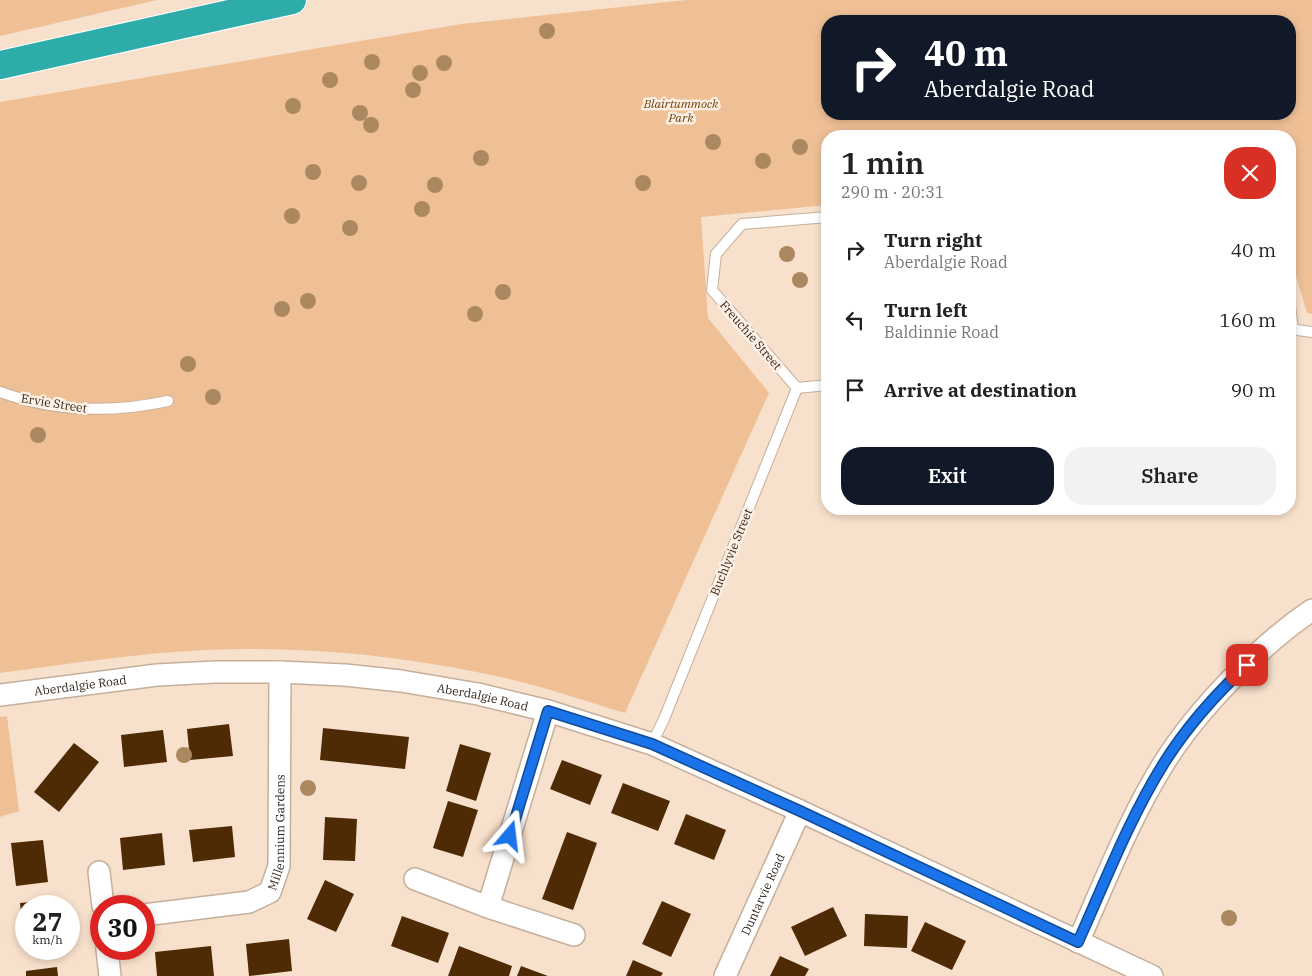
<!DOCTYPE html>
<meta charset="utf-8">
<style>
body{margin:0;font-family:"IBM Plex Serif",serif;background:#f2f2f2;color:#222;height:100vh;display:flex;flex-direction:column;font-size:19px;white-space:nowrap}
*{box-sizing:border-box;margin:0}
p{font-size:16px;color:#767676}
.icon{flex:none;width:28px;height:28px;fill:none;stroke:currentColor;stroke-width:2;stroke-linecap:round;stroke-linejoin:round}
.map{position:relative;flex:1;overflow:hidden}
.panel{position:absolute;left:821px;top:130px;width:475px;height:385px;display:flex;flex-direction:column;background:#fff;border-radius:20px;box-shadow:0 2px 8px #0003}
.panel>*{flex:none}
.guide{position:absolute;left:821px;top:15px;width:475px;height:105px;border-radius:20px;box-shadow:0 2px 8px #0003;background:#111827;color:#fff;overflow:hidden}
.speed{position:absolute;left:15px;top:895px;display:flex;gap:10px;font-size:25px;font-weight:700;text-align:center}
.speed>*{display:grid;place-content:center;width:65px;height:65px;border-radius:50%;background:#fff;box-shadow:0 2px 8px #0003;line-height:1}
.speed small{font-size:12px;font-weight:400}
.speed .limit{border:8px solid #d22;background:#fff;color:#111}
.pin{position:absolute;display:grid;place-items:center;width:42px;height:42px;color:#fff;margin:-21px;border-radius:10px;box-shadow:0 2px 8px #0006}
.me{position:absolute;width:55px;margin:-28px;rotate:17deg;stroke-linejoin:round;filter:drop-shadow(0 0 4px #0008)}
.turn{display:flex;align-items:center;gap:18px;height:105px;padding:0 20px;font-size:22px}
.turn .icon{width:65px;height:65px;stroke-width:2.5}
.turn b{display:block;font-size:35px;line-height:42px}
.round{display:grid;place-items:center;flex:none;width:52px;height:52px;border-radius:20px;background:#f2f2f2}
.overview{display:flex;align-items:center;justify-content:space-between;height:85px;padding:0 20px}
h1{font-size:30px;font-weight:600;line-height:38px}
.button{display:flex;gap:10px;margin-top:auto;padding:10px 20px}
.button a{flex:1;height:58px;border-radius:20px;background:#111827;color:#fff;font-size:20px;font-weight:600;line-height:58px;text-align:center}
.button a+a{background:#f2f2f2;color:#222}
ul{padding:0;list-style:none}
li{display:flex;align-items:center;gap:15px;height:70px;padding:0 20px}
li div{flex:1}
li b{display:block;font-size:19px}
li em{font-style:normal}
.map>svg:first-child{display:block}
.green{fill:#efc096;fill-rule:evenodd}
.building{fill:#4e2b05}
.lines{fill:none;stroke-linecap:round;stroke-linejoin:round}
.lane-casing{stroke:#c5af9b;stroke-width:12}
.street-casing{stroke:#c5af9b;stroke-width:24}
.highway-casing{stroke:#fff;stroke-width:30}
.lane{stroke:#fff;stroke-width:10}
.street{stroke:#fff;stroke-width:21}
.highway{stroke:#2eacaa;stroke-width:28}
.tree{fill:#ac8861}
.route-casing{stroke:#114b97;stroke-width:12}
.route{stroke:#1a73e8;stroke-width:9}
.labels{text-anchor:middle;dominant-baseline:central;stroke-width:5;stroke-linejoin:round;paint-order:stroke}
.park-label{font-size:12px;font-style:italic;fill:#6d3f0a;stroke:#fef0e3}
.street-label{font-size:12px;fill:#30271f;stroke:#fef0e3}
</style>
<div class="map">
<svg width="1312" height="976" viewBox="0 0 1312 976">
<rect width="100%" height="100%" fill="#f8e1cc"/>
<!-- green -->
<path class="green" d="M0 0H157L0 36Z
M686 0H1312V314L1307 313 1290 256V136H828L827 205 701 217 708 318 769 393 625 713C579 699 534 683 486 674 395 655 300 646 207 650 138 653 69 664 0 673V102L461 24ZM828 21H1290V114H828Z
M7 716 19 811 0 817V717Z"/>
<!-- building -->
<path class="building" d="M229 724 233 756 190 760 187 729Z
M323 728 409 737 405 769 320 760Z
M163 730 167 762 124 767 121 735Z
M74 743 99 762 59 812 34 792Z
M460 744 491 753 476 801 446 791Z
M562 760 602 775 590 805 550 789Z
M623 783 670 801 658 831 611 813Z
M448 801 478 810 463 857 433 848Z
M686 814 726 830 714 860 674 844Z
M325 817 357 819 355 861 323 860Z
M232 826 235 857 193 862 189 830Z
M567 832 597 843 573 910 542 899Z
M162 833 165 865 123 870 120 838Z
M43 840 48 882 16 886 11 843Z
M325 880 354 894 336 932 307 919Z
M52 900V906H26V945H24L20 903Z
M662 901 691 914 671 957 642 944Z
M833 907 847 936 805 956 791 927Z
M865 914 908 916 907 948 864 946Z
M402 916 449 933 438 963 391 946Z
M925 922 966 941 952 970 911 951Z
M289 939 292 971 249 976 246 944Z
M211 946 214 976H157L155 952Z
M459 946 512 966 509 976H448Z
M780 956 809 969 805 976H770Z
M633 960 663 973 661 976H626Z
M521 966 548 976H517Z
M57 967 58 976H26V971Z"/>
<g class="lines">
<!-- lane casing -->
<g class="lane-casing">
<path id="lane" d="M1290 306 1293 329
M1290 329 1312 332
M797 388 712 290 716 254 742 224 828 217
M0 392C55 412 112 413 168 401
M652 744 664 719 797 388 828 385"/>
</g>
<!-- street casing -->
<g class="street-casing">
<g id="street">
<path id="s1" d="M0 695 157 675 215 672H280L345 675 401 681 478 694 548 711 652 744 800 811 1152 976"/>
<path d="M99 872 103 906"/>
<path d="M415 879 488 907 574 935"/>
<path d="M488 907 548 711"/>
<path id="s2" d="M144 915 249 902 270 892 279 866 280 672"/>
<path d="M1078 942C1105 882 1129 819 1164 763 1197 710 1260 645 1312 610"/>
<path d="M107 949 110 976"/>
<path id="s3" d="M725 976 800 811"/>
</g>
</g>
<!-- highway casing -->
<g class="highway-casing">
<path id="highway" d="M0 65 292 0"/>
</g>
<!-- lane -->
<use href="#lane" class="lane"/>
<!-- street -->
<use href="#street" class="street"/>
<!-- highway -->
<use href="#highway" class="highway"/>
</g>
<!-- trees -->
<g class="tree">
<circle cx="547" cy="31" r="8"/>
<circle cx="372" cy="62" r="8"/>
<circle cx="444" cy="63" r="8"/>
<circle cx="420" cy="73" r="8"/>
<circle cx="330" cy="80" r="8"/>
<circle cx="413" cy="90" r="8"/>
<circle cx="293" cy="106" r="8"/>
<circle cx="360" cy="113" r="8"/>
<circle cx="371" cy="125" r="8"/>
<circle cx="713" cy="142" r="8"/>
<circle cx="800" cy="147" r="8"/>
<circle cx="481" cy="158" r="8"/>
<circle cx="763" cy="161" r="8"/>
<circle cx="313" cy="172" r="8"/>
<circle cx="359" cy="183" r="8"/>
<circle cx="643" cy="183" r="8"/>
<circle cx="435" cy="185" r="8"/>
<circle cx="422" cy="209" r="8"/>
<circle cx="292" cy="216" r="8"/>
<circle cx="350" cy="228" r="8"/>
<circle cx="787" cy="254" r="8"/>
<circle cx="800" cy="280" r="8"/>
<circle cx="503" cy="292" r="8"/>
<circle cx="308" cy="301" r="8"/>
<circle cx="282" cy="309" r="8"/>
<circle cx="475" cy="314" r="8"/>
<circle cx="188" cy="364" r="8"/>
<circle cx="213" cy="397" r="8"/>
<circle cx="38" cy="435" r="8"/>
<circle cx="184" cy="755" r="8"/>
<circle cx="308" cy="788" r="8"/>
<circle cx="1229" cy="918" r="8"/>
</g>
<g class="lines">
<!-- route casing -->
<g class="route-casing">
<path id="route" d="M510 836 548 711 652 744 800 811 1078 942C1105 882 1129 819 1164 763 1186 728 1216 694 1247 665"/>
</g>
<!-- route -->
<use href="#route" class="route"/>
</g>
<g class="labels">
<!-- park labels -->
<g class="park-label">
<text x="681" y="103">Blairtummock<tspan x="681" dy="14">Park</tspan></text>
</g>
<!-- street labels -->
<g class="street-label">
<text transform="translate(751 335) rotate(49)">Freuchie Street</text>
<text transform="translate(54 403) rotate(9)">Ervie Street</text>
<text transform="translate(731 552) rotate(-68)">Buchlyvie Street</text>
<text stroke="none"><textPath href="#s1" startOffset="81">Aberdalgie Road</textPath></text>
<text stroke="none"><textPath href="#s1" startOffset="486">Aberdalgie Road</textPath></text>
<text stroke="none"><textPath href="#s2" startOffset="190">Millennium Gardens</textPath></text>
<text stroke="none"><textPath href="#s3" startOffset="90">Duntarvie Road</textPath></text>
</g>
</g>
</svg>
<div class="speed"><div>27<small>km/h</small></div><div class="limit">30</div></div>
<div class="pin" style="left:1247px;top:665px;background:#d93025"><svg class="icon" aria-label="arrive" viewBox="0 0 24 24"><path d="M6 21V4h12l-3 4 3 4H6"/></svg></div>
<svg class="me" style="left:510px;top:836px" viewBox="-20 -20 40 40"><path d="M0-17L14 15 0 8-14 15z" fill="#1a73e8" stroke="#fff" stroke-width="4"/></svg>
<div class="guide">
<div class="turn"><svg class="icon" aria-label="right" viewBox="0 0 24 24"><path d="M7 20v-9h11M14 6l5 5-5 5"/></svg><div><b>40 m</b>Aberdalgie Road</div></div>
</div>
<section class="panel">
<div class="overview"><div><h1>1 min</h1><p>290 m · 20:31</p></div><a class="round" style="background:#d93025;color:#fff"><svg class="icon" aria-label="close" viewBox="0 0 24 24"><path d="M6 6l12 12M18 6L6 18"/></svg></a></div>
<ul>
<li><svg class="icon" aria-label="right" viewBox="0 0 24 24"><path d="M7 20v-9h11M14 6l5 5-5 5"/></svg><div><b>Turn right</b><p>Aberdalgie Road</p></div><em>40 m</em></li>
<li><svg class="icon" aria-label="left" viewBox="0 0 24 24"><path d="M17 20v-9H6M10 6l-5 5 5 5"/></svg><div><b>Turn left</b><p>Baldinnie Road</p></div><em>160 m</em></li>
<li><svg class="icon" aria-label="arrive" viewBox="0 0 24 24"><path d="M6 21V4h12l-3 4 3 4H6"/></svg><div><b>Arrive at destination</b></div><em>90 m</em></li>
</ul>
<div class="button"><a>Exit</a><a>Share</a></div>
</section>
</div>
